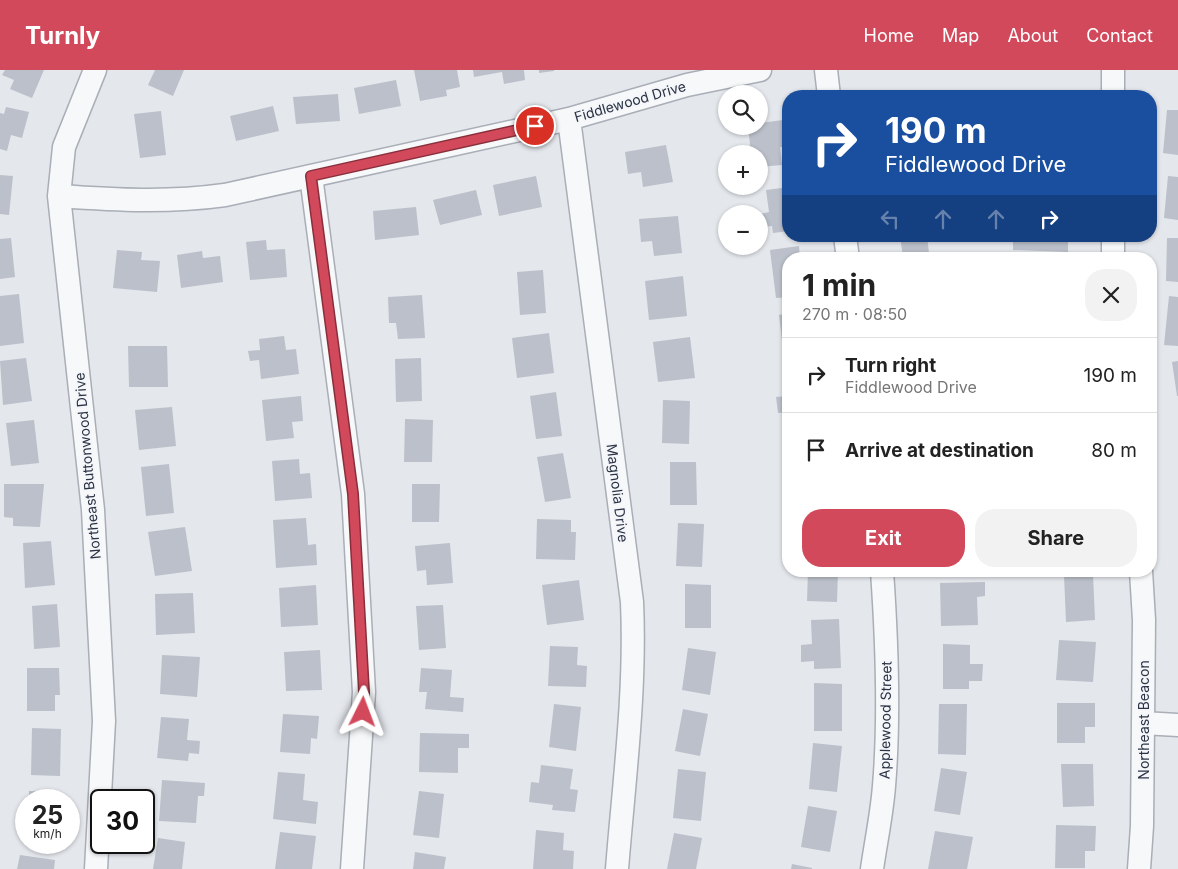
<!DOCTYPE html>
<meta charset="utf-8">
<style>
body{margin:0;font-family:Inter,sans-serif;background:#f2f2f2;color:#222;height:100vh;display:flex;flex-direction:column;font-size:19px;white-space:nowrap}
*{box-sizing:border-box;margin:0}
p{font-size:16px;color:#767676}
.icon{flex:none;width:28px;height:28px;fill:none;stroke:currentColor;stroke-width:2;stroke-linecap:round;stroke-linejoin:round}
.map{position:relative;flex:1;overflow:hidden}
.details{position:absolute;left:782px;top:182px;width:375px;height:325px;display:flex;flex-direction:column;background:#fff;border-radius:20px;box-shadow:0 1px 4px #0004}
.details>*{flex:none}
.banner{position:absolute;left:782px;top:20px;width:375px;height:152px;border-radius:20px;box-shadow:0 1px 4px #0004;background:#1a4fa0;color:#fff;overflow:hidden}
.controls{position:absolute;left:718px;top:15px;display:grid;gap:10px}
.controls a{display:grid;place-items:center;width:50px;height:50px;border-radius:50%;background:#fff;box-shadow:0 1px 4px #0004;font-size:25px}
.speed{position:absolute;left:15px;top:719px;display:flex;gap:10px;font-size:25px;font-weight:700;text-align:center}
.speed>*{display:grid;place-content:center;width:65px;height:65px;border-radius:50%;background:#fff;box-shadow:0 1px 4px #0004;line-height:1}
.speed small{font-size:12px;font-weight:400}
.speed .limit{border:2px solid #111;border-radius:8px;background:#fff;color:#111}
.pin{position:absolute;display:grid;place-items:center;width:42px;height:42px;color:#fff;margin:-21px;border:2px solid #fff;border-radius:50%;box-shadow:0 1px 5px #0007}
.me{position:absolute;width:55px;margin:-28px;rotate:3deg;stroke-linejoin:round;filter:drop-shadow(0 0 4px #0008)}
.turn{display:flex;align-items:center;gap:18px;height:105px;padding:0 20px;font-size:22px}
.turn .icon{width:65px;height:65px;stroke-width:2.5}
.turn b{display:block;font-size:35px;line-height:42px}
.lanes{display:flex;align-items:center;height:48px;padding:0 20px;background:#0003;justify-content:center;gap:25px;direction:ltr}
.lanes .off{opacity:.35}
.round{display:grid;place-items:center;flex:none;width:52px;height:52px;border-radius:20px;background:#f2f2f2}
.head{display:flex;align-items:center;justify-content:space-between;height:85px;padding:0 20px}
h1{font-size:30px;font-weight:700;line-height:38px}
.action{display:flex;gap:10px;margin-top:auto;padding:10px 20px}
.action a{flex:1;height:58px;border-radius:20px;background:#d1495b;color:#fff;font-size:20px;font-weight:700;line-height:58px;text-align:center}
.action a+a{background:#f2f2f2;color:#222}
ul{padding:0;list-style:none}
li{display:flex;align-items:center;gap:15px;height:75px;padding:0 20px;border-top:1px solid #e0e0e0}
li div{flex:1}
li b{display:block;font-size:19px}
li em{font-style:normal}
header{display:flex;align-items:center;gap:30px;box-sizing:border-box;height:70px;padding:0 25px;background:#d1495b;color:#fff}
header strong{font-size:24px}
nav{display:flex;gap:28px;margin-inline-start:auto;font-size:18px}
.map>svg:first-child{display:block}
.building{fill:#bbc0ca}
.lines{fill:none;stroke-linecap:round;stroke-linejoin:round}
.street-casing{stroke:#a9aeb7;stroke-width:25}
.street{stroke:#f7f8fa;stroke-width:22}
.route-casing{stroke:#882f3b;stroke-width:12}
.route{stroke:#d1495b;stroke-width:9}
.labels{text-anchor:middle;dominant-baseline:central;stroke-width:4;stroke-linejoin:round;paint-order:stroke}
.street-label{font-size:14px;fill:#2b3445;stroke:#f4f6f9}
</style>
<header>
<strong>Turnly</strong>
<nav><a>Home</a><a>Map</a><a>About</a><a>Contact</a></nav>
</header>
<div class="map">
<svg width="1178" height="799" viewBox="0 0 1178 799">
<rect width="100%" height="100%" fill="#e4e7ec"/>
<!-- building -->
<path class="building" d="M5 0H44L32 28 10 19 14 10 2 5Z
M155 0H184L173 26 148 15Z
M414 0H457L460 17 446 20 447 26 420 31Z
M473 0H524L525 10 504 14 502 2 474 7Z
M539 0H554V1L539 3Z
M396 10 401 36 359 44 354 18Z
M338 24 340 51 296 54 293 27Z
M273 36 279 61 236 71 230 46Z
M6 37 29 42 22 68 11 65 7 81 0 79V43L4 44Z
M1167 40H1178V85L1163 83Z
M161 41 166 85 140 88 134 44Z
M783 50 786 77H780L782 95 759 97V84H751L748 56H759V53Z
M666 75 673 112 643 117 641 102 628 104 625 82Z
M0 105 13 106 9 145 0 144Z
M536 106 542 137 499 146 493 115Z
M1168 106 1178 107V150L1164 148Z
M789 117V161L773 163 772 156 761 157 759 144 769 142 766 120Z
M476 120 482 145 440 155 433 130Z
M416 137 419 165 375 170 373 141Z
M678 146 682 183 654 186 652 171 641 172 639 149Z
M900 166H927L929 183 903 187Z
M1013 166H1068V182L1013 180Z
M11 168 15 207 0 209V169Z
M1167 168H1178V212L1166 211Z
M266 170 267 180 285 179 287 207 250 210 246 172Z
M799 176 800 189H789V227L776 228 770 180Z
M117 180 142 182 141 190 160 191 157 222 113 218Z
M202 181 203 188 220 186 223 212 181 218 177 185Z
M543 200 546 243 520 245 517 202Z
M683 206 687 246 649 250 645 211Z
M19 224 24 273 0 276V226Z
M422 225 425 268 398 269 396 253H389L388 227Z
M1169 226 1178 227V276L1164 275Z
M789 243V286L784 287 779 245Z
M549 263 554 303 517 308 512 268Z
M284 266 286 280 296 279 299 304 261 309 259 290 250 291 248 281 260 280 259 269Z
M690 267 695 308 658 312 653 272Z
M128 276H167L168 317H129Z
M26 288 32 331 3 335 0 291Z
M421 288 422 331 396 332 395 289Z
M1178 291V326H1177L1172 292Z
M789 305V342L778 343 776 327 787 326 785 306Z
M556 322 562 366 536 369 530 326Z
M301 326 303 351 292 352 294 368 266 371 262 330Z
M663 330 690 331 689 374 662 373Z
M172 337 176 376 139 380 135 340Z
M405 349 433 350 432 392H404Z
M34 350 39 393 11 396 6 353Z
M563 383 571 428 545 432 537 387Z
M299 389 300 404 310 403 312 428 275 431 272 391Z
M670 392H696L697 435H670Z
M169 394 174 443 146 446 141 397Z
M4 414H44L40 457 13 456V448L4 447Z
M412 414H440L439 452H412Z
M306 448 308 475 316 474 317 495 276 498 273 450Z
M537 449 571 450V462H576L575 490 536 489Z
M678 453 704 454 702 497 676 496Z
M185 457 192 501 155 506 148 462Z
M51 471 55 515 25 518 23 473Z
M450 473 453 513 427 515 426 500 417 501 415 476Z
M808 501H838L837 532 807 531Z
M1093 504 1095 550 1066 552 1064 505Z
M579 510 584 550 547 555 542 515Z
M985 512V526L977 527 978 555 941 556 940 513Z
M685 514 711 515V558H685Z
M316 515 318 555 281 557 279 518Z
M193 523 195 563 156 565 155 524Z
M57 534 60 577 34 579 32 536Z
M443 535 446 578 419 580 416 536Z
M839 549 841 598 814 599V591L801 592V575L812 574 811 550Z
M1059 570 1096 572 1093 612 1056 610Z
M943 574 970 575V594H983L982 611H969V619H943Z
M550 576 578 577 577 595 587 596 586 617 548 616Z
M688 578 716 582 710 625 682 620Z
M320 580 322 620 286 621 284 582Z
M162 585 200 587 197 627 160 624Z
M27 598H59L60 625H55V641H27Z
M421 598 452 600 450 627 464 628 463 642 425 639 427 622H419Z
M814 613 842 614V661H814Z
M1057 633H1095V657H1085V673H1057Z
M554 634 581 637 576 681 549 677Z
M939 634H967L966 685 938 684Z
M683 639 708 644 700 686 675 681Z
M283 644 319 646 317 669 311 668 310 684 280 682Z
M161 647 189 649 187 670 200 671 199 684 189 683 188 691 157 688Z
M32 658 61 659 60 706 31 705Z
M420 663 469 664V678H458V703L419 702Z
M813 673 842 676 837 722 809 719Z
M1061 694H1093L1094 736 1063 737Z
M541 695 573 699 570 719 578 720 575 742 552 740 553 735 529 732 531 712 539 713Z
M941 698 967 702 960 745 934 741Z
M678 699 706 702 701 751 673 748Z
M278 702 305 704 303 730 318 732 316 754 273 749Z
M162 710 205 713 204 726H198L196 753 159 751Z
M29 721 60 722V730H29Z
M419 721 444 724 439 768 413 765Z
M808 736 837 741 830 782 801 777Z
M1056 755 1096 756 1095 781H1085V798H1055Z
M536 760 564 763 563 780 574 781 573 799H533Z
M935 761 973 767 967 799H928Z
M280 762 316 766 312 799H275Z
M674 763 702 768 696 799H667Z
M158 768 185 772 182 799H153Z
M415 782 446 787 444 799H413Z
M20 785 55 790 54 799H17Z
M792 794 812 798V799H791Z"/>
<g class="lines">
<!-- street casing -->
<g class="street-casing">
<path id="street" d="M95 0 64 77 59 126 93 440 104 651 96 799
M826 0 829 26
M1113 26V0
M569 49 632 532C636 621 624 711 617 799
M311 106 353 424 364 622 352 799
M59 126C117 130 167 133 225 125L569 49 687 15 760 0
M845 166 848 189
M1113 189V166
M1143 653 1178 655
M872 799C876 771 882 743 884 716 890 645 887 572 882 501
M1139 799 1142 756 1144 550 1141 501"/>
</g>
<!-- street -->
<use href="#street" class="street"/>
</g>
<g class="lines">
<!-- route casing -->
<g class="route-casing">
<path id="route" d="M363 642 364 622 353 424 311 106 535 56"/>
</g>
<!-- route -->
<use href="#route" class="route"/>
</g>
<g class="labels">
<!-- street labels -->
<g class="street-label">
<text transform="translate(630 31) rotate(-16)">Fiddlewood Drive</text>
<text transform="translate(87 396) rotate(-95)">Northeast Buttonwood Drive</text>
<text transform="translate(618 423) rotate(83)">Magnolia Drive</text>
<text transform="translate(885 650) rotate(-89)">Applewood Street</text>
<text transform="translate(1143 650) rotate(-90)">Northeast Beacon</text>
</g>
</g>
</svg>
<div class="controls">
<a><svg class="icon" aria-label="search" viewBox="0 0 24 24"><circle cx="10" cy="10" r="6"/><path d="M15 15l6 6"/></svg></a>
<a>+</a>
<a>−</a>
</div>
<div class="speed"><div>25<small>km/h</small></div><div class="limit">30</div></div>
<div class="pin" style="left:535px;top:56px;background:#d93025"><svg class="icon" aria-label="arrive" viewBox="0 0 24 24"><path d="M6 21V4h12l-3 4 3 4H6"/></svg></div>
<svg class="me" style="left:363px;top:642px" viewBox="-20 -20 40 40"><path d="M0-17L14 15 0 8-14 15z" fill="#d1495b" stroke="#fff" stroke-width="4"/></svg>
<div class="banner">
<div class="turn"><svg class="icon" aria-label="right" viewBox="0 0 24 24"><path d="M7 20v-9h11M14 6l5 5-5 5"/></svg><div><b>190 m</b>Fiddlewood Drive</div></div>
<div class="lanes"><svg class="icon off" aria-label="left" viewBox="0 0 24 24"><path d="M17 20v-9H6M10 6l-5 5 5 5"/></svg><svg class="icon off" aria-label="ahead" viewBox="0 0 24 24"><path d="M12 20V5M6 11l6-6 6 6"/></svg><svg class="icon off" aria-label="ahead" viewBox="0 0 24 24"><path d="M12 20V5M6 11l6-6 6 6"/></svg><svg class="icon" aria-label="right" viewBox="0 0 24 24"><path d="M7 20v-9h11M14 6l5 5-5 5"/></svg></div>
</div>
<section class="details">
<div class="head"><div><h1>1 min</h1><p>270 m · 08:50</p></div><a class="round"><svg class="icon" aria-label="close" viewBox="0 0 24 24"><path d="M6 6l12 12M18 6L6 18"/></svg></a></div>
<ul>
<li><svg class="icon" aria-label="right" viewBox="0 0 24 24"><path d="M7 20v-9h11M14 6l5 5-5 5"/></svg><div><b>Turn right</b><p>Fiddlewood Drive</p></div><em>190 m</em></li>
<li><svg class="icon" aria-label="arrive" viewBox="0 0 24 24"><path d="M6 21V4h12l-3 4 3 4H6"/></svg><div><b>Arrive at destination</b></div><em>80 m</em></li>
</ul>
<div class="action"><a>Exit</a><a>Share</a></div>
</section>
</div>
